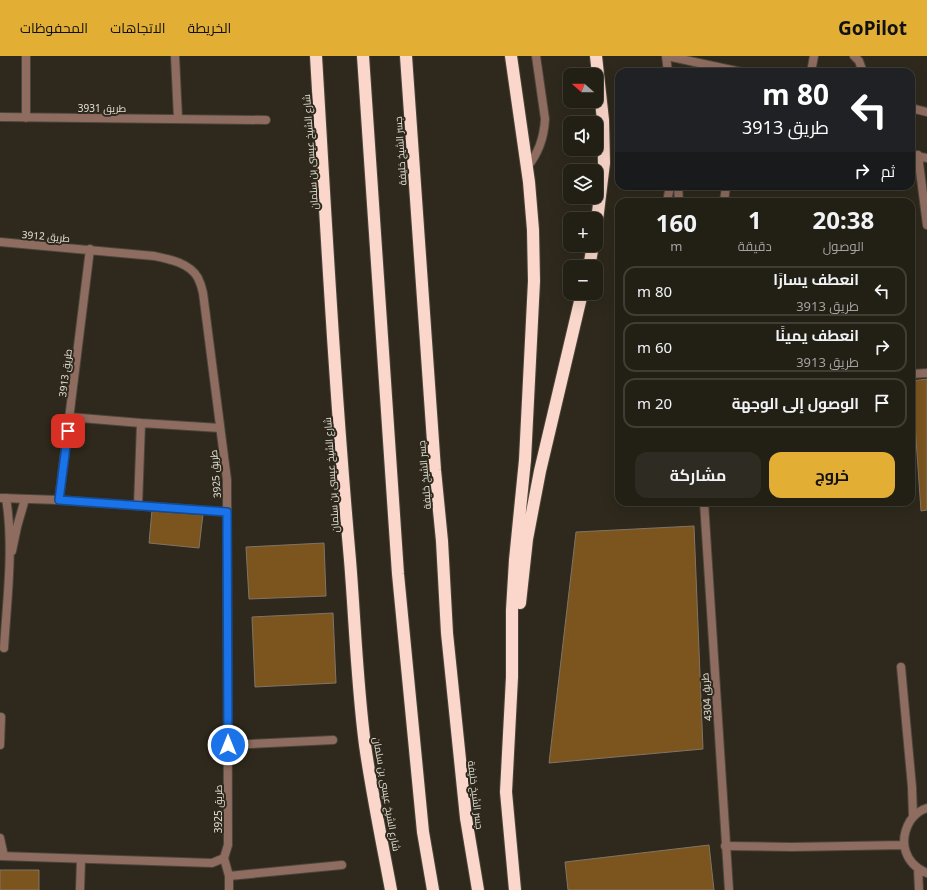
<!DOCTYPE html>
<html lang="ar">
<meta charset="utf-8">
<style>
body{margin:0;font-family:"Noto Sans",Cairo,sans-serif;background:#2e2c22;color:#f1f3f6;direction:rtl;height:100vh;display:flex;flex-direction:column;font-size:15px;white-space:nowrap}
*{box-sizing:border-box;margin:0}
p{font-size:13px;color:#a2a2a0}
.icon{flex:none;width:22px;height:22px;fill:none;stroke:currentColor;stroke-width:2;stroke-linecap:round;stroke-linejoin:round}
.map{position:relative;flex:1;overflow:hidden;direction:ltr}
.side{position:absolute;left:615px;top:142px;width:300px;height:308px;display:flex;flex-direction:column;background:#221f15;border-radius:12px;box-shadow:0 4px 16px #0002,0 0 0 1px #3f3d34;direction:rtl}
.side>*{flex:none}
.top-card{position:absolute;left:615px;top:12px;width:300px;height:122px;border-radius:12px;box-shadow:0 4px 16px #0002,0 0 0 1px #3f3d34;direction:rtl;background:#202124;color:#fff;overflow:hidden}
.needle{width:26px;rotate:291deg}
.tools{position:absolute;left:563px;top:12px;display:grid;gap:8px}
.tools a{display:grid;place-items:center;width:40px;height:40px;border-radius:8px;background:#221f15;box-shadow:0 4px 16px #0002,0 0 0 1px #3f3d34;font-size:20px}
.pin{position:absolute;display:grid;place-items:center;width:34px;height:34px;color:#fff;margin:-17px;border-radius:8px;box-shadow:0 2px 6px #0006}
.me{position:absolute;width:44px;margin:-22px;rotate:0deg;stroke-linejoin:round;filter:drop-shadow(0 0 3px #0008)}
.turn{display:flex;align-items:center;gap:14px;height:84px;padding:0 20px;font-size:18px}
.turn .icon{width:52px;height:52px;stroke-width:2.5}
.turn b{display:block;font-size:28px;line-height:34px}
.then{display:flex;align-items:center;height:38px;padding:0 20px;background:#0003;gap:8px;font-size:15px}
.eta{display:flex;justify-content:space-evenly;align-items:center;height:68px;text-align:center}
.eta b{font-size:24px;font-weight:700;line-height:28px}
.primary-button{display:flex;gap:8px;margin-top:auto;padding:8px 20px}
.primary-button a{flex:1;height:46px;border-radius:12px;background:#e2af34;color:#111;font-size:16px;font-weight:700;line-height:46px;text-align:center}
.primary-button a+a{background:#2e2c22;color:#f1f3f6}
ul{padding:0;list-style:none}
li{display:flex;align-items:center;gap:12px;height:50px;margin:0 8px 6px;padding:0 12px;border:2px solid #3f3d34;border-radius:12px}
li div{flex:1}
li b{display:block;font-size:15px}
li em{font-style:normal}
header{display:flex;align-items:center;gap:24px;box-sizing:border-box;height:56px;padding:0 20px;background:#e2af34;color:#111}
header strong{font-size:19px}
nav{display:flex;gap:22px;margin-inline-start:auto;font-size:14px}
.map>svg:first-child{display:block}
.building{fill:#7c551e;stroke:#807467}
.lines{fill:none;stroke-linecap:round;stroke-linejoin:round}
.service-casing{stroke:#4b463a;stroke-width:10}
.minor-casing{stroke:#4b463a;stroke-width:10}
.motorway-casing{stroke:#4b463a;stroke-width:14}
.service{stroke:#8f6c60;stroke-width:8}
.minor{stroke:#8f6c60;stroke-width:8}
.motorway{stroke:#fbd7cb;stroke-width:12}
.route-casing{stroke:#114b97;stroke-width:10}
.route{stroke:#1a73e8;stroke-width:7}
.labels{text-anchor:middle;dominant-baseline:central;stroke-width:4;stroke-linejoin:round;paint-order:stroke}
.street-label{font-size:10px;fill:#e4e1d8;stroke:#2e291c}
</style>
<header>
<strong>GoPilot</strong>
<nav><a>الخريطة</a><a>الاتجاهات</a><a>المحفوظات</a></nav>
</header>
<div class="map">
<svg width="927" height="834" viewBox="0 0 927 834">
<rect width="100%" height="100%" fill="#2e291c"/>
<!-- building -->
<path class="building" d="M927 323V454L921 455 912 325Z
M152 454 203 458 199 492 149 487Z
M694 470 703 693 549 707 576 476Z
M324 487 326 540 249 543 246 491Z
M333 557 336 627 255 631 252 561Z
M709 789 714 834H568L565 806Z
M0 814H39V834H0Z"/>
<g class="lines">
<!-- service casing -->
<g class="service-casing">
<path id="service" d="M854 0 859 5 863 16
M811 16 814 0
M911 99 927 102
M918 99 927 169
M527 111C539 97 544 82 545 63L536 0
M667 146 670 130
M724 146 726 130
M911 318 927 317
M69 361 141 367
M138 450 141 367 220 372
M12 495 17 471 25 443
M4 592C7 543 14 491 6 442
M901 611 912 731 913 760
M0 689 1 661
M228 689 333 684
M927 752C920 754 914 759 910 765 898 786 905 808 927 817
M0 782 4 800
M725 790 792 791 904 789
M918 813 919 834
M229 820 342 809
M80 834 81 803"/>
</g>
<!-- minor casing -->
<g class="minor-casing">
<path id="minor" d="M26 0V62
M175 0 178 62
M666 0 668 16
M667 0 741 16
M911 52 927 56
M0 61 266 64
M678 130 679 146
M0 186 154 200C169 203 190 207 198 222 200 226 202 232 203 237L227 424 228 789 224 802 229 820V834
M0 442 59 444 227 456
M59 444 90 193
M704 446 729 834
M0 800 212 807 224 802"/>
</g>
<!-- motorway casing -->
<g class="motorway-casing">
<path id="motorway" d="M316 0C326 168 335 336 350 504 355 566 357 628 365 689 372 738 382 786 391 834
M363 0 398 518 423 776 433 834
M406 0 435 414 442 485 447 577 466 762 478 834
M511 0 529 126 533 174 534 225 525 404 515 504 512 554V621L506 736 515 834
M596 0 603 64 604 107 596 173
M589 211 593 189
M520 547 527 483 540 415 582 237"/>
</g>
<!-- service -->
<use href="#service" class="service"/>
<!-- minor -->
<use href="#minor" class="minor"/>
<!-- motorway -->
<use href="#motorway" class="motorway"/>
</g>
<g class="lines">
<!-- route casing -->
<g class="route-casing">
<path id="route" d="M68 375 59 444 227 456 228 689"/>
</g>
<!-- route -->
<use href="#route" class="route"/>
</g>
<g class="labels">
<!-- street labels -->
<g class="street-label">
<text x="102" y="52">طريق 3931</text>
<text transform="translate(400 95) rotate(-94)">جسر الشيخ خليفة</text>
<text transform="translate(310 96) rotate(-94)">شارع الشيخ عيسى بن سلمان</text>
<text transform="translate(46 180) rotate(5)">طريق 3912</text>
<text transform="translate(65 317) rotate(-83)">طريق 3913</text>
<text transform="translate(215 418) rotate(-95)">طريق 3925</text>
<text transform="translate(331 419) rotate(-94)">شارع الشيخ عيسى بن سلمان</text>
<text transform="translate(424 419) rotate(-95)">جسر الشيخ خليفة</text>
<text transform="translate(706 641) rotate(-94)">طريق 4304</text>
<text transform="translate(387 738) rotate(80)">شارع الشيخ عيسى بن سلمان</text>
<text transform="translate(476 739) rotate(83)">جسر الشيخ خليفة</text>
<text transform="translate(218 753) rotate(-90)">طريق 3925</text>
</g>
</g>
</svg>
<div class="tools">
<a><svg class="needle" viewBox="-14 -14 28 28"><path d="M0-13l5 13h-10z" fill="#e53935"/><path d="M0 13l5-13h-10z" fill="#a2a2a0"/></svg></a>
<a><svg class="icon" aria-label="sound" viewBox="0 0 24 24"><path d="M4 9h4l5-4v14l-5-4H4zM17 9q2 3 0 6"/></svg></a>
<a><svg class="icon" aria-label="layers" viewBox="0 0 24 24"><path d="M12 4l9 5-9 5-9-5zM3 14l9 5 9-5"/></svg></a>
<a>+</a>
<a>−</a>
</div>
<div class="pin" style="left:68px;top:375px;background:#d93025"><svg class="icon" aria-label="arrive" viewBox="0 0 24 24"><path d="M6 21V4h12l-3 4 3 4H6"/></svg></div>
<svg class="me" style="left:228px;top:689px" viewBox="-20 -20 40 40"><circle r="17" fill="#1a73e8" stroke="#fff" stroke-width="3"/><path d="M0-11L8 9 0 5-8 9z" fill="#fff"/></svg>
<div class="top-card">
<div class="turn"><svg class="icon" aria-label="left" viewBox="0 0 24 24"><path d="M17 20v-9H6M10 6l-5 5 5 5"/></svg><div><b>80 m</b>طريق 3913</div></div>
<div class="then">ثم<svg class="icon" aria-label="right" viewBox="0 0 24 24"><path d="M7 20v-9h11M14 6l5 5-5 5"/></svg></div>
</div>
<section class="side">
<div class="eta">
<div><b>20:38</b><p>الوصول</p></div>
<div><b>1</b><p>دقيقة</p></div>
<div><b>160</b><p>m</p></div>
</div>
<ul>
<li><svg class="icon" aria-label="left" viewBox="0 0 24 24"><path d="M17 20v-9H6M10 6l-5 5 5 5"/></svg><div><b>انعطف يسارًا</b><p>طريق 3913</p></div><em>80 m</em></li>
<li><svg class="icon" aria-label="right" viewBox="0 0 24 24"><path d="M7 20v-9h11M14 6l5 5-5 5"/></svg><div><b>انعطف يمينًا</b><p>طريق 3913</p></div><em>60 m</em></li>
<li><svg class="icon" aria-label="arrive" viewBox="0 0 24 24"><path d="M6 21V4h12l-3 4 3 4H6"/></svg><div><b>الوصول إلى الوجهة</b></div><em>20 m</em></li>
</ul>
<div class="primary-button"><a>خروج</a><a>مشاركة</a></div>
</section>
</div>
